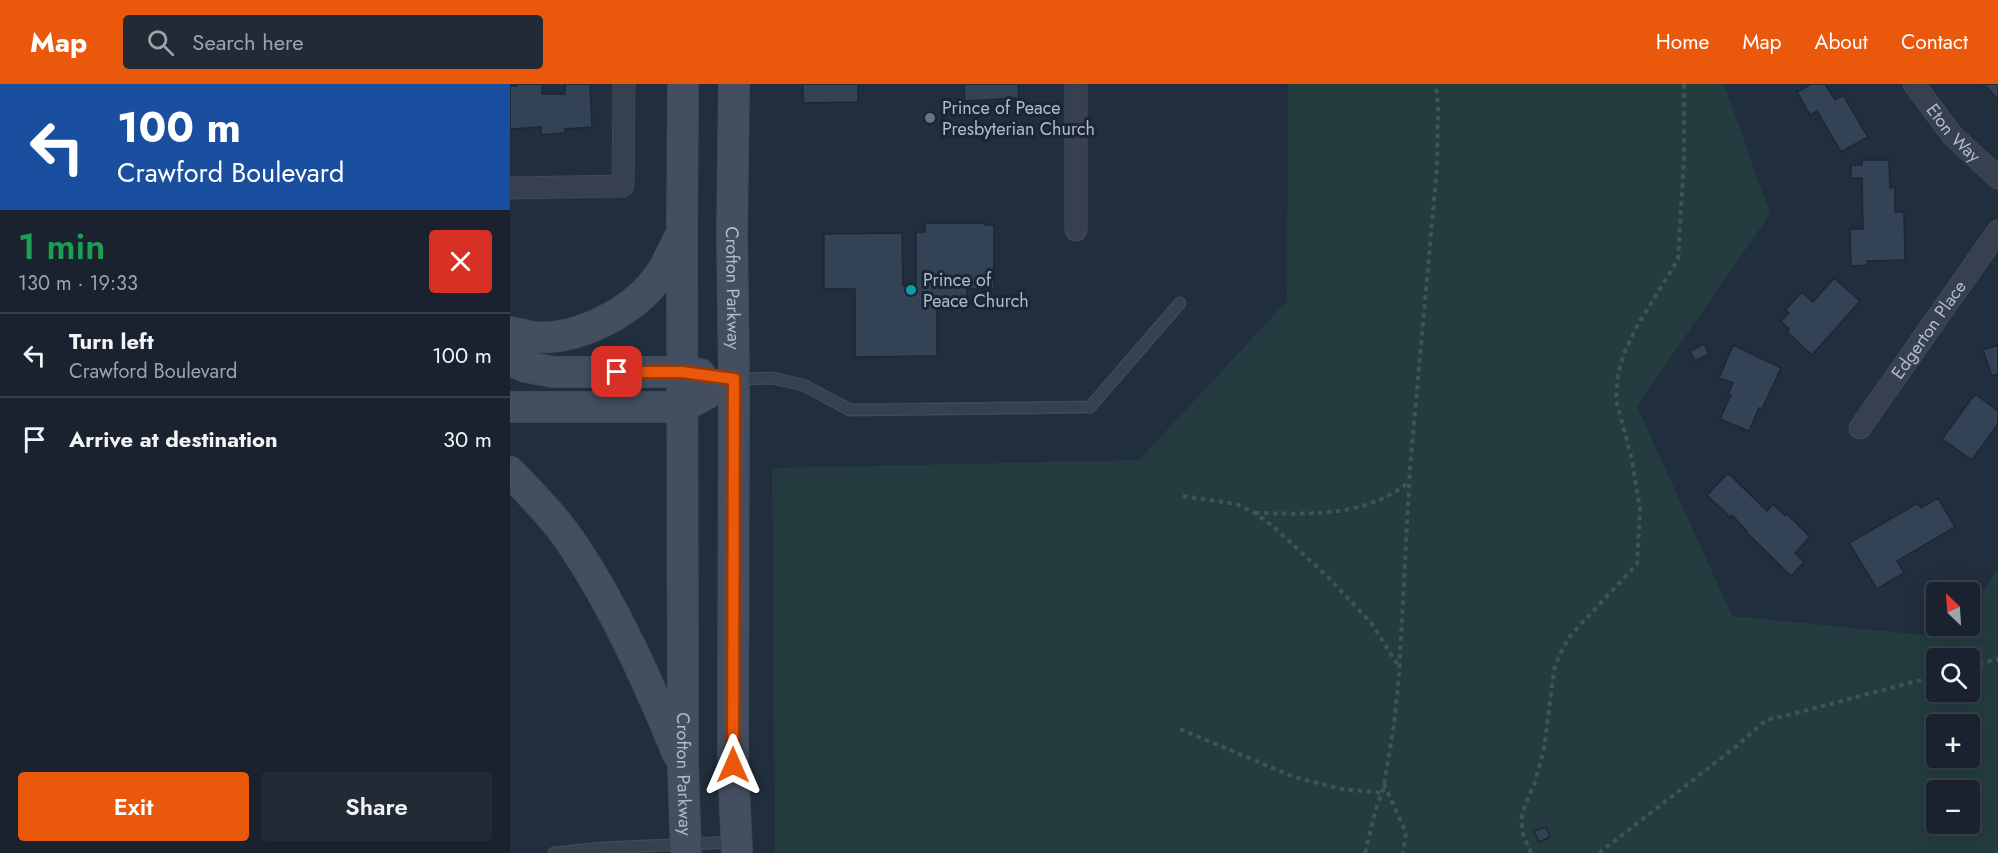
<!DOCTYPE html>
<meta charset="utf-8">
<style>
body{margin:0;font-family:Jost,sans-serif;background:#222a36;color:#f1f3f6;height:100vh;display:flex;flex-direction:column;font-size:22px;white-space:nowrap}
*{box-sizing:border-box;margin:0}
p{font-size:20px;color:#9fa4aa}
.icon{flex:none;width:33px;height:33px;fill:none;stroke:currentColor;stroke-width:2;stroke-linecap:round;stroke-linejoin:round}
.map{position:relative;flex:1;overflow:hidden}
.panel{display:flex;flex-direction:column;background:#19222e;width:510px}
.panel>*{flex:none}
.banner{background:#1a4fa0;color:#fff;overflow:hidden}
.needle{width:39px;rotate:335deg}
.tools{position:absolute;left:1416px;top:498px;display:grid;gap:12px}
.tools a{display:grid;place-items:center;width:54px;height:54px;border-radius:6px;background:#19222e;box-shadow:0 6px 24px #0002,0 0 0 2px #373f4a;font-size:30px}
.pin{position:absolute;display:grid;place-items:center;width:51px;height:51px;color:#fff;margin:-26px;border-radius:12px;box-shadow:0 3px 9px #0006}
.me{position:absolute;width:66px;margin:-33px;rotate:0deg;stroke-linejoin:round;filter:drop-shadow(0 0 4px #0008)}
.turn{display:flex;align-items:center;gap:21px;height:126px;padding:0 18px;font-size:27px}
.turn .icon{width:78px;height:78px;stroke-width:2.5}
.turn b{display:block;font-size:42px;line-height:51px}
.round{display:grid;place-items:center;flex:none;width:63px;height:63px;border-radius:6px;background:#222a36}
.headline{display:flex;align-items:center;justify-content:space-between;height:102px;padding:0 18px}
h1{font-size:36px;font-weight:600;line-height:45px;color:#1e9e55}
.button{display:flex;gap:12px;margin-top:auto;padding:12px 18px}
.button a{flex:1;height:69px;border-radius:6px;background:#ea580c;color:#fff;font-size:24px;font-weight:600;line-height:69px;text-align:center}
.button a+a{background:#222a36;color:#f1f3f6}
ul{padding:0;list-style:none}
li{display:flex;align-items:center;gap:18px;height:84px;padding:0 18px;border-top:2px solid #373f4a}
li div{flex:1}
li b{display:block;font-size:22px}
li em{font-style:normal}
header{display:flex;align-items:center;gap:36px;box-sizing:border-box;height:84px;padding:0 30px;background:#ea580c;color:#fff}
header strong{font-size:28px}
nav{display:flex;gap:33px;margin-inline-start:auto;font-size:21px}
.search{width:420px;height:54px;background:#222a36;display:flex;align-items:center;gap:15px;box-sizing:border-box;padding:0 21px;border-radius:6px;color:#9fa4aa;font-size:22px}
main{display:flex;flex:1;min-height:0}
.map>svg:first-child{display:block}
.green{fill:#243c3f;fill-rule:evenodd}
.building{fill:#334254;stroke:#1d2735;stroke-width:1.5}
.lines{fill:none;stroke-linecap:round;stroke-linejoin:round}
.lane-casing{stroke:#3f4957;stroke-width:13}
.street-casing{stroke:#3f4957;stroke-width:23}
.secondary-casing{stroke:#3f4957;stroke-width:32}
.path{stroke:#3c5557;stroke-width:4;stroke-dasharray:4.5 4.5;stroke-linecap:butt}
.lane{stroke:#36404e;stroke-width:10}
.street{stroke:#36404e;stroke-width:21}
.secondary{stroke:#434f61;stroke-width:30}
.route-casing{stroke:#983908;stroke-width:15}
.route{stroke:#ea580c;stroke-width:10}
.worship-dot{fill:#6b7280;stroke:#1b2533;stroke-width:2}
.culture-dot{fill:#0f9aa8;stroke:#1b2533;stroke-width:2}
.labels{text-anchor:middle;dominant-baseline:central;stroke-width:6;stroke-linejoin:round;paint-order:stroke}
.poi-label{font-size:18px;fill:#b1bbc9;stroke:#1b2533;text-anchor:start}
.street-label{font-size:18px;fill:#b1bbc9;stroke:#1b2533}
</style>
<header>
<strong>Map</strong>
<div class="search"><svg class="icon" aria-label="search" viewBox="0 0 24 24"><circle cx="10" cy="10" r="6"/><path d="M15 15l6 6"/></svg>Search here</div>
<nav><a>Home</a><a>Map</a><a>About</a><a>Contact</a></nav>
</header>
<main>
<section class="panel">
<div class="banner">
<div class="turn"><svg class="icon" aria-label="left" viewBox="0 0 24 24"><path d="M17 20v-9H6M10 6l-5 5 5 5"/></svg><div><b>100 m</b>Crawford Boulevard</div></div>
</div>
<div class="headline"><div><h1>1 min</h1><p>130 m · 19:33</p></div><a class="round" style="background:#d93025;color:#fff"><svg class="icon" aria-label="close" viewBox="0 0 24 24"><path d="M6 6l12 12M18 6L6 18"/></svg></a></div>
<ul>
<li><svg class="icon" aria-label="left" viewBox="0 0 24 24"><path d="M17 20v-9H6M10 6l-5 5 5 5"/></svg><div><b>Turn left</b><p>Crawford Boulevard</p></div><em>100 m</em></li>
<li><svg class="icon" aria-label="arrive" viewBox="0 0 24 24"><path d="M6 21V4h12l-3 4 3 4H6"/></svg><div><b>Arrive at destination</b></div><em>30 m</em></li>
</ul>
<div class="button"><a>Exit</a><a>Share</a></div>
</section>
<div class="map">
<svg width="1488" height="769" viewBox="0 0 1488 769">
<rect width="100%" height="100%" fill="#212e3e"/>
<!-- green -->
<path class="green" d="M778 0H1214L1260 130 1127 322 1222 532 1443 554 1451 542H1460V528L1488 484V769H265L262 384 629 376 777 217ZM1426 574H1460V608H1426ZM1426 640H1460V674H1426ZM1426 706H1460V740H1426Z"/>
<!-- building -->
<path class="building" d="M7 0H32V10H55V0H80L82 43 55 45V49L31 51V43L0 45V2H7Z
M293 0H348V18L293 19Z
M454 0H508L509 14 455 17Z
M1301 0H1315L1325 16 1333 11 1358 53 1331 68 1307 27 1300 31 1287 8Z
M1474 0H1488V15L1485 12Z
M1352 76H1379L1380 104 1385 103V128H1394L1395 176 1357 177 1358 181 1341 182 1340 145H1353L1352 94H1341V81H1352Z
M415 139H475V141H484V205H457V216H427V272L345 273V205H314V150L392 149 393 202H406V148H415Z
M1324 194 1350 217 1302 271 1277 248 1279 245 1271 237 1279 229 1275 226 1292 208 1303 218Z
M1194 260 1199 270 1185 277 1180 267Z
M1223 261 1271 284 1252 325 1249 324 1239 347 1210 335 1221 311 1218 310 1223 299 1209 294Z
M1488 261V290L1482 292 1473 266Z
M1465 310 1488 327V340L1462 376 1432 355Z
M1218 389 1257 427 1263 420 1275 432 1277 430 1300 453 1285 469 1294 478 1281 492 1236 448 1237 447 1222 431 1220 433 1197 411Z
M1428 414 1445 443 1387 477 1394 489 1367 505 1339 459 1408 419 1411 424Z
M1036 743 1040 753 1029 758 1024 747Z"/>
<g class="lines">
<!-- lane casing -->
<g class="lane-casing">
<path id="lane" d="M227 295 262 294 293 301 340 326 580 323 670 219
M44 769 91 764 226 758"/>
</g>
<!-- street casing -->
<g class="street-casing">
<g id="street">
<path id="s1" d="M1404 0 1442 51 1488 94"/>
<path d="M0 104 113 102 114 0"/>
<path d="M566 146V0"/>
<path id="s2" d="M1350 344 1488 147"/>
</g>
</g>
<!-- secondary casing -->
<g class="secondary-casing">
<g id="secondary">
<path id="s3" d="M173 0 172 149 173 683 176 769"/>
<path id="s4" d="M224 0 222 150 224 295 223 681 227 769"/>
<path d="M0 248C7 249 15 252 23 253 68 257 126 227 151 189 158 178 164 164 170 152"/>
<path d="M0 276 16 283 43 288H172L190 290"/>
<path d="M0 323H172L224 295"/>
<path d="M0 388C22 411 45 434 63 461 106 525 138 598 168 670"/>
</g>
</g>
<!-- path -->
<path class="path" d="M673 412 726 420 745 429 765 444 817 492 862 540 889 583
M745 429C799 430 854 434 899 398
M1460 582 1488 575
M670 645 784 693 831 705 872 709
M874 700 896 749 893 769
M855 769 865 728 873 706 884 641 889 591 900 384 927 83 928 24 926 0
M1021 769 1013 750 1011 736 1015 721 1025 698 1034 665 1044 586 1049 572 1060 552 1127 480 1130 426 1122 376 1106 316 1108 290 1114 269 1126 244 1168 175 1174 73V0
M1089 769 1228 661 1251 640 1263 634 1275 632 1426 592"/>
<!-- lane -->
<use href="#lane" class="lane"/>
<!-- street -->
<use href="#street" class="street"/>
<!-- secondary -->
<use href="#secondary" class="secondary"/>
</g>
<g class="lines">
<!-- route casing -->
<g class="route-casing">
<path id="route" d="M107 288H172L224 295 223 681"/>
</g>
<!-- route -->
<use href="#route" class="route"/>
</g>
<!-- markers -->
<circle class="worship-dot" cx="420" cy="34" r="6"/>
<circle class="culture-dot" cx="401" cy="206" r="6"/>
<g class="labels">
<!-- poi labels -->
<g class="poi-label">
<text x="432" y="24">Prince of Peace<tspan x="432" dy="21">Presbyterian Church</tspan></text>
<text x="413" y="196">Prince of<tspan x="413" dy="21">Peace Church</tspan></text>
</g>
<!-- street labels -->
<g class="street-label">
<text stroke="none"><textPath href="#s1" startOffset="63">Eton Way</textPath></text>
<text stroke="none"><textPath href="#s4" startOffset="204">Crofton Parkway</textPath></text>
<text stroke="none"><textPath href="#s2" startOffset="120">Edgerton Place</textPath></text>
<text stroke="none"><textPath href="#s3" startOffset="690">Crofton Parkway</textPath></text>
</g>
</g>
</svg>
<div class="tools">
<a><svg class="needle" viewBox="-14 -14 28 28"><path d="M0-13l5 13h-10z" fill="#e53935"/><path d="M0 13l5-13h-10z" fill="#9fa4aa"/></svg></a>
<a><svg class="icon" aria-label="search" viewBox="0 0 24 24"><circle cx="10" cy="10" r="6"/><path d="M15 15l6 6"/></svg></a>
<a>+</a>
<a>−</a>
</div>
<div class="pin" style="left:107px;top:288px;background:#d93025"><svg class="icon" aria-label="arrive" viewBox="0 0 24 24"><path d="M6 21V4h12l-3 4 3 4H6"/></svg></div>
<svg class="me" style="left:223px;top:681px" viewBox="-20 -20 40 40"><path d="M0-17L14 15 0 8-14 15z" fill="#ea580c" stroke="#fff" stroke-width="4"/></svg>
</div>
</main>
